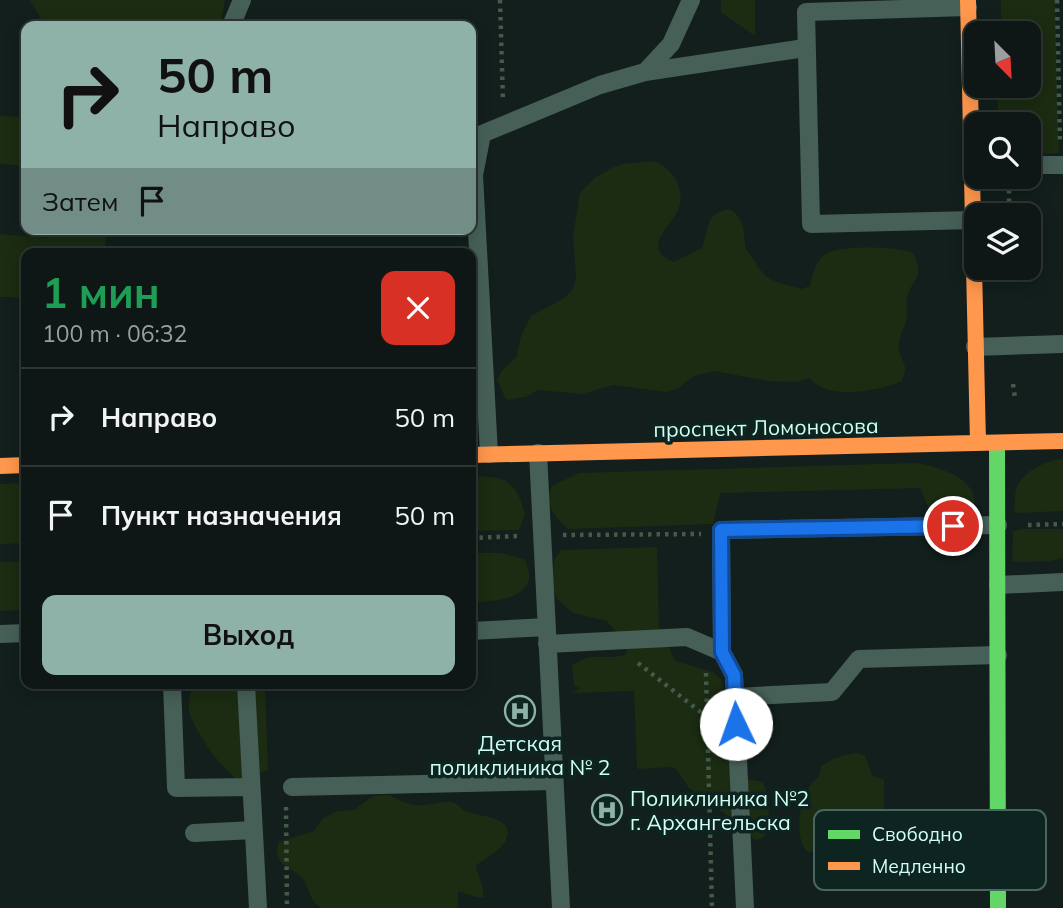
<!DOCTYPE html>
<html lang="ru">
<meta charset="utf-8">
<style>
body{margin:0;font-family:Mulish,sans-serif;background:#1c2422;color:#f1f3f6;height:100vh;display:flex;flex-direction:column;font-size:26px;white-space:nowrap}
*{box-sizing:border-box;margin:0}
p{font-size:23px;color:#9b9fa0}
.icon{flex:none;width:38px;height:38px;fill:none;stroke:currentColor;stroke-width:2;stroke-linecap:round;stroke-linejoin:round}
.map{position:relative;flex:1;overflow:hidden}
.drawer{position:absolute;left:21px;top:248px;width:455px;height:441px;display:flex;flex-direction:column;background:#0e1715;border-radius:14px;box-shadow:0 4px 18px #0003,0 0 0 2px #2e3634}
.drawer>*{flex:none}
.guide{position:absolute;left:21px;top:21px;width:455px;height:214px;border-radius:14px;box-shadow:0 4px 18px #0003,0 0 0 2px #2e3634;background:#8eb1a8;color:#111;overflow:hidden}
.needle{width:46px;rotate:156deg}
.fabs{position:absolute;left:964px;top:21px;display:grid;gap:14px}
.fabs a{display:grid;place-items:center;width:77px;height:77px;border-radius:14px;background:#0e1715;box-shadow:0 4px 18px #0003,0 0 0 2px #2e3634;font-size:35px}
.pin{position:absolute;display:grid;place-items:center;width:60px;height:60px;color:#fff;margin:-30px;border:4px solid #fff;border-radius:50%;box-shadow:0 2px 7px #0007}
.me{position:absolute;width:77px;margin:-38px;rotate:357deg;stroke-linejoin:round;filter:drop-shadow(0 0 5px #0008)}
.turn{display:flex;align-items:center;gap:24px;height:147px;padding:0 21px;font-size:32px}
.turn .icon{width:91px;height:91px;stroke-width:2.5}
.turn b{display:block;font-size:49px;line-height:60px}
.then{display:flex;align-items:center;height:66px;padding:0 21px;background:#0003;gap:14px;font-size:26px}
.round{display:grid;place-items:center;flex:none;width:74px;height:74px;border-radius:14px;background:#1c2422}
.head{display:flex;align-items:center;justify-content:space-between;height:119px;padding:0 21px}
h1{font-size:42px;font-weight:700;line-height:52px;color:#1e9e55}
.button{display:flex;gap:14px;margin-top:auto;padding:14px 21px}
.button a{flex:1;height:80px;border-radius:14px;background:#8eb1a8;color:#111;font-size:28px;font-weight:700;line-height:80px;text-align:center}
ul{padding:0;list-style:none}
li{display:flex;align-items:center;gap:21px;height:98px;padding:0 21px;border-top:2px solid #2e3634}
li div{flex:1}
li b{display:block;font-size:26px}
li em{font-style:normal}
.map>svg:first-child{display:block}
.green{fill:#1b2c12}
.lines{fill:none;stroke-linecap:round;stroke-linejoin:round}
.path{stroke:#445a4a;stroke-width:4.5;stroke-dasharray:3.5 5;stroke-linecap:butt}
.lane{stroke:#466058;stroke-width:18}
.fast{stroke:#63d668;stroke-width:16}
.slow{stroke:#ff974d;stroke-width:16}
.route-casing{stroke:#114b97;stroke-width:18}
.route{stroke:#1a73e8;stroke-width:12}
.labels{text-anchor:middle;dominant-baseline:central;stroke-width:7;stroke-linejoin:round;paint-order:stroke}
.street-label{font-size:21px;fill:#d0fff4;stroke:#0d2420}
.poi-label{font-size:21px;fill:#d0fff4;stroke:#0d2420}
.key{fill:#0d2420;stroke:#486660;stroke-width:2}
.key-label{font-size:19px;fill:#d0fff4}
</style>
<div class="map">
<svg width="1063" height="908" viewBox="0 0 1063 908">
<rect width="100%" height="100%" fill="#121f1c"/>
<!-- green -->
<path class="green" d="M30 0H225L222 16 218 26H45Z
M721 0H755V36L721 12Z
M1001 0H1055L1059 153 1029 155V124H999L997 86H1029V33L1007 32 1001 17Z
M0 116 26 117V166L0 164Z
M653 161C664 165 672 172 677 182 682 193 682 204 676 214 666 231 643 248 673 262L702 248C710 228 703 215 729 209 746 218 743 233 746 249 753 257 756 266 763 273 771 283 789 285 801 289L810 286C812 276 815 262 824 255 837 244 896 247 912 252 928 279 910 279 907 299 906 305 907 310 907 316 906 327 897 338 899 349 902 366 909 361 902 381 880 391 826 401 810 378L796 382 768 381 714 371 694 376 677 389 666 392 613 385 582 394 538 390 526 397 506 400 497 380 502 371 517 356 521 336 531 316 564 298 573 289 576 279 573 236 580 193 596 177 614 167 623 164Z
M50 229H106L105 254H26V298L0 297V234L49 238Z
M1063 459V511L1014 513C1015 506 1014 497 1016 490 1021 472 1046 460 1063 459Z
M916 463C938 467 981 478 974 509L970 512 931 514 920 488 720 493 713 524 568 529C555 518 544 505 552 486L579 473Z
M471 476C503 476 517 479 525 515L519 530 471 531Z
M26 483V543L0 544V484Z
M1022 529H1063V558L1050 561 1012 562 1013 531Z
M657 547 659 628 670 639 668 645 675 661 713 672 721 679 727 702V726L746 779 763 782C768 792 772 825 766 835 763 839 760 839 755 840L735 821 689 788 676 769 670 767 637 769 634 691 572 693 580 688 574 685 572 666C592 650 603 661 625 655L627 649 620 637 607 621 573 613 556 598 552 586 554 560 561 550Z
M471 553H502L524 559C545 597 498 602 471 602Z
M0 562H26V610L0 611Z
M193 684H265L268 769C261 772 251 781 244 781 229 783 191 725 189 711 187 702 191 693 193 684Z
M858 753 865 756 872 775 884 780V832L846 849 808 852C791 839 801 786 819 777L821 766C833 758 845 754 858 753Z
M388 795C398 799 407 805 418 805 429 806 441 801 451 802 458 803 460 808 465 811 474 816 514 816 507 837 502 852 486 856 476 866L483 889V897C473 898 467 893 458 891V908H321C306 898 311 886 300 876 293 869 283 868 279 859 276 853 277 848 279 842L314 831 323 818 338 811 354 810 373 796Z"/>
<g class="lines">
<!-- path -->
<path class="path" d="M500 0 503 101
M1057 0 1060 143
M1009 202V191L1019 186
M1013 384 1015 398
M1028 525 1063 524
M563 535 701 534
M471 538 519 536
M638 663 707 717
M706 673 712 908
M286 807 287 908"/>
<!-- lane -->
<path class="lane" d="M968 7 806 12 811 224 973 220
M231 26 242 0
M645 72 805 48
M1029 165H1063
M975 347 1063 344
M538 453 561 908
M489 454 474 175 482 134 600 85 645 72 671 44 691 0
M998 585 1063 582
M471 631 547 627
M0 634 26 633
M547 644 687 637 722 652 734 675 745 908
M722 652 721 530 998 525
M172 684 176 788 251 787
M246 684 258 908
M735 697 832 692 859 659 998 655
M292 787 554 781
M194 833 254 830"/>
<!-- fast -->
<path class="fast" d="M997 443 998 908"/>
<!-- slow -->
<path class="slow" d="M968 0 978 443
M471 455 1063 441
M0 466 26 465"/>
</g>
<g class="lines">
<!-- route casing -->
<g class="route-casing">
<path id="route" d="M736 724 734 675 722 652 721 530 953 526"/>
</g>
<!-- route -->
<use href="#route" class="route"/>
</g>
<!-- icons -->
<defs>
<g id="hospital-ring" transform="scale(1.575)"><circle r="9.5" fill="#0d2420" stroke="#8eb1a8" stroke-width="1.5"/><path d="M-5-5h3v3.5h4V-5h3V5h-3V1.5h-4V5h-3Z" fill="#8eb1a8"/></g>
</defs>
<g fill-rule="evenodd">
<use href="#hospital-ring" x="520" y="711"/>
<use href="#hospital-ring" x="607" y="810"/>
</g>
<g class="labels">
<!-- street labels -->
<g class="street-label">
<text transform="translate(766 427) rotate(-1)">проспект Ломоносова</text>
</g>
<!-- poi labels -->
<g class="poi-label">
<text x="520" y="743">Детская<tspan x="520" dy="24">поликлиника № 2</tspan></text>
<text x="630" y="798" text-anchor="start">Поликлиника №2<tspan x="630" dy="24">г. Архангельска</tspan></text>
</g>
</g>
<!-- legend -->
<rect x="814" y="810" width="232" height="80" rx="10" class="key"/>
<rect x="828" y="830" width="32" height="9" fill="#63d668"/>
<rect x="828" y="862" width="32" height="8" fill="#ff974d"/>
<g class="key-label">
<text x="872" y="841">Свободно</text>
<text x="872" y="873">Медленно</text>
</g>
</svg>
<div class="fabs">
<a><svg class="needle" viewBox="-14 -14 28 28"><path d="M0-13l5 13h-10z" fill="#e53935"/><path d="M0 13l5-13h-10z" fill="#9b9fa0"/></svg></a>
<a><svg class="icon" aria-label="search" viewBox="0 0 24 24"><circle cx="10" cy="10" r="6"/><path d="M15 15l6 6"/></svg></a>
<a><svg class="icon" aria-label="layers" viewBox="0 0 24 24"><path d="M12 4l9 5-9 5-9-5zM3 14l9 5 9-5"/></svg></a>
</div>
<div class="pin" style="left:953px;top:526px;background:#d93025"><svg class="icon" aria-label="arrive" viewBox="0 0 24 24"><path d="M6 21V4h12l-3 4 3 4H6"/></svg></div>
<svg class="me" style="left:736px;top:724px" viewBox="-20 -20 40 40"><circle r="19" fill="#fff"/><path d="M0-13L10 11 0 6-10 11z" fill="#1a73e8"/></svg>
<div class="guide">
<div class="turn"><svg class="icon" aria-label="right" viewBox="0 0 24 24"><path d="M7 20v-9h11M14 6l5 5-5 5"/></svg><div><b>50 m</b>Направо</div></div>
<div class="then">Затем<svg class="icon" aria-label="arrive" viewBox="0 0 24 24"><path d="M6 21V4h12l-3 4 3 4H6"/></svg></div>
</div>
<section class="drawer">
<div class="head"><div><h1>1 мин</h1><p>100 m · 06:32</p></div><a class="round" style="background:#d93025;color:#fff"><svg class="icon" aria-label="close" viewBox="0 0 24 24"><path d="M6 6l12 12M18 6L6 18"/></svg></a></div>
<ul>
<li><svg class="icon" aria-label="right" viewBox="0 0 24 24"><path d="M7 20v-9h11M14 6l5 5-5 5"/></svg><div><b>Направо</b></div><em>50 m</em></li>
<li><svg class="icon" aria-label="arrive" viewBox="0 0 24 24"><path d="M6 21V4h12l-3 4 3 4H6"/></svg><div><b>Пункт назначения</b></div><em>50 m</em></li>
</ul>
<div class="button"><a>Выход</a></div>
</section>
</div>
